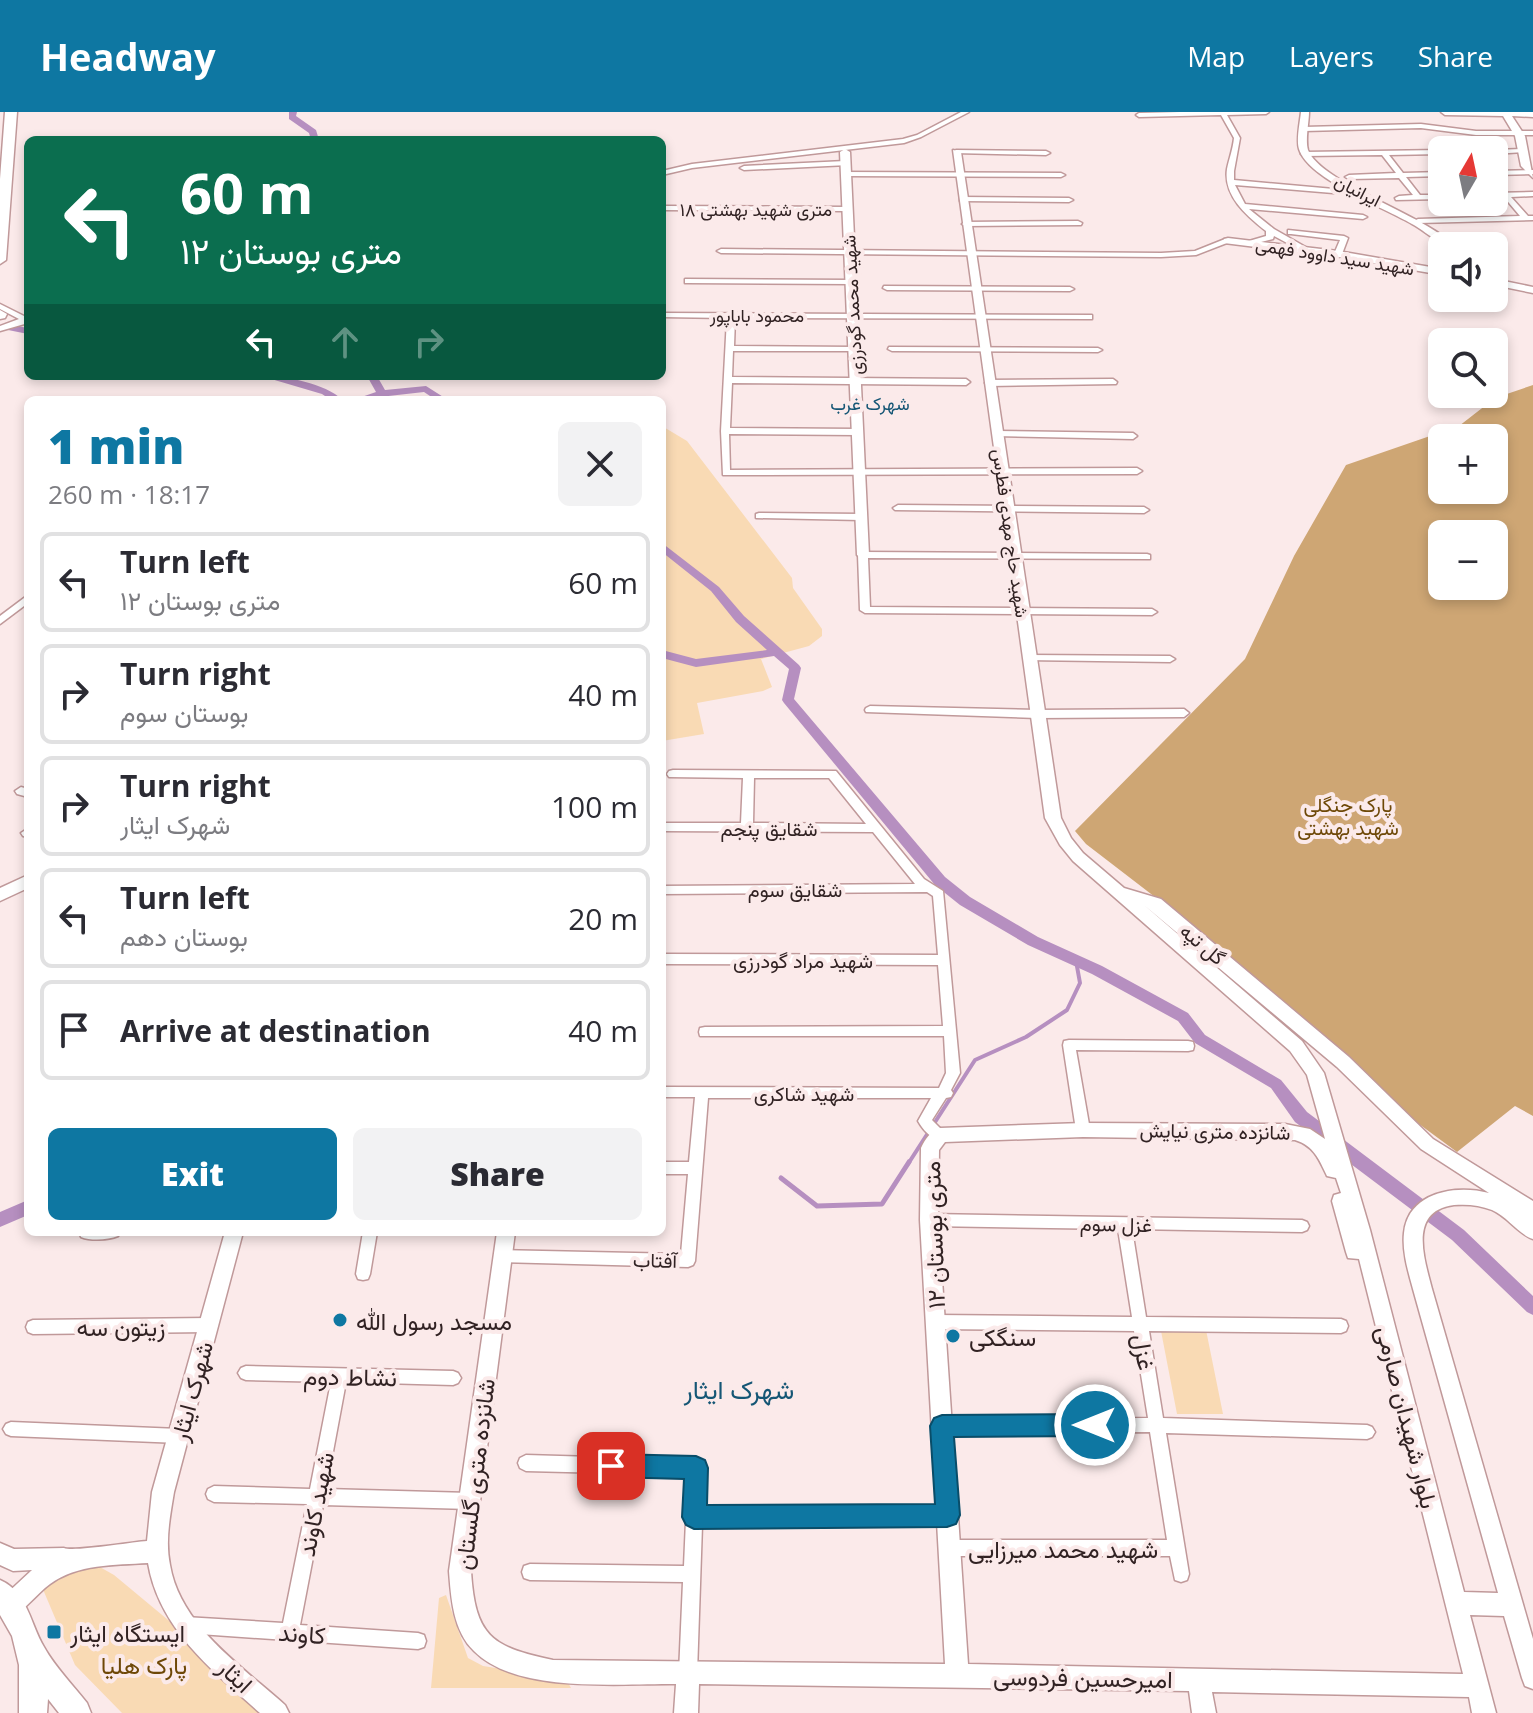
<!DOCTYPE html>
<meta charset="utf-8">
<style>
body{margin:0;font-family:"Open Sans",Vazirmatn,sans-serif;background:#f2f2f3;color:#2b2b33;height:100vh;display:flex;flex-direction:column;font-size:30px;white-space:nowrap}
*{box-sizing:border-box;margin:0}
p{font-size:26px;color:#7c7c81}
.icon{flex:none;width:44px;height:44px;fill:none;stroke:currentColor;stroke-width:2;stroke-linecap:round;stroke-linejoin:round}
.map{position:relative;flex:1;overflow:hidden}
.details{position:absolute;left:24px;top:284px;width:642px;height:840px;display:flex;flex-direction:column;background:#fff;border-radius:12px;box-shadow:0 4px 12px #0003}
.details>*{flex:none}
.banner{position:absolute;left:24px;top:24px;width:642px;height:244px;border-radius:12px;box-shadow:0 4px 12px #0003;background:#0b6e4f;color:#fff;overflow:hidden}
.needle{width:52px;rotate:9deg}
.tools{position:absolute;left:1428px;top:24px;display:grid;gap:16px}
.tools a{display:grid;place-items:center;width:80px;height:80px;border-radius:12px;background:#fff;box-shadow:0 4px 12px #0003;font-size:40px}
.pin{position:absolute;display:grid;place-items:center;width:68px;height:68px;color:#fff;margin:-34px;border-radius:16px;box-shadow:0 4px 12px #0006}
.me{position:absolute;width:88px;margin:-44px;rotate:270deg;stroke-linejoin:round;filter:drop-shadow(0 0 6px #0008)}
.turn{display:flex;align-items:center;gap:28px;height:168px;padding:0 24px;font-size:36px}
.turn .icon{width:104px;height:104px;stroke-width:2.5}
.turn b{display:block;font-size:56px;line-height:68px}
.lanes{display:flex;align-items:center;height:76px;padding:0 24px;background:#0003;justify-content:center;gap:40px;direction:ltr}
.lanes .off{opacity:.35}
.round{display:grid;place-items:center;flex:none;width:84px;height:84px;border-radius:12px;background:#f2f2f3}
.overview{display:flex;align-items:center;justify-content:space-between;height:136px;padding:0 24px}
h1{font-size:48px;font-weight:800;line-height:60px;color:#0e77a2}
.primary-button{display:flex;gap:16px;margin-top:auto;padding:16px 24px}
.primary-button a{flex:1;height:92px;border-radius:12px;background:#0e77a2;color:#fff;font-size:32px;font-weight:800;line-height:92px;text-align:center}
.primary-button a+a{background:#f2f2f3;color:#2b2b33}
ul{padding:0;list-style:none}
li{display:flex;align-items:center;gap:24px;height:100px;margin:0 16px 12px;padding:0 8px;border:4px solid #e1e1e2;border-radius:12px}
li div{flex:1}
li b{display:block;font-size:30px}
li em{font-style:normal}
header{display:flex;align-items:center;gap:48px;box-sizing:border-box;height:112px;padding:0 40px;background:#0e77a2;color:#fff}
header strong{font-size:38px}
nav{display:flex;gap:44px;margin-inline-start:auto;font-size:28px}
.map>svg:first-child{display:block}
.green{fill:#f9dab4}
.forest{fill:#cea674;fill-rule:evenodd}
.lines{fill:none;stroke-linecap:round;stroke-linejoin:round}
.stream-far1{stroke:#b68fc0;stroke-width:4}
.stream{stroke:#b68fc0;stroke-width:5}
.canal{fill:#b68fc0;fill-rule:evenodd}
.minor-casing{stroke:#c0999a;stroke-width:3}
.tertiary-casing{stroke:#c0999a;stroke-width:3}
.trunk-casing{stroke:#c0999a;stroke-width:3}
.minor{fill:#fff;fill-rule:evenodd}
.tertiary{fill:#fff;fill-rule:evenodd}
.trunk{fill:#fff;fill-rule:evenodd}
.route{fill:#0e77a2;stroke:#094d69;stroke-width:2}
.poi-dot{fill:#0e77a2;stroke:#fbeaea;stroke-width:3}
.labels{text-anchor:middle;dominant-baseline:central;stroke-width:8;stroke-linejoin:round;paint-order:stroke}
.far-street-label{font-size:18px;fill:#312223;stroke:#fbeaea}
.far-neighbourhood-label{font-size:18px;fill:#155675;stroke:#fbeaea}
.park-label{font-size:20px;fill:#6e4807;stroke:#fbeaea}
.street-label{font-size:20px;fill:#312223;stroke:#fbeaea}
.near-street-label{font-size:24px;fill:#312223;stroke:#fbeaea}
.near-poi-label{font-size:24px;fill:#312223;stroke:#fbeaea;text-anchor:start}
.near-park-label{font-size:24px;fill:#6e4807;stroke:#fbeaea}
.near-neighbourhood-label{font-size:26px;fill:#155675;stroke:#fbeaea}
</style>
<header>
<strong>Headway</strong>
<nav><a>Map</a><a>Layers</a><a>Share</a></nav>
</header>
<div class="map">
<svg width="1533" height="1601" viewBox="0 0 1533 1601">
<rect width="100%" height="100%" fill="#fbeaea"/>
<!-- green -->
<path class="green" d="M662 314 687 329 792 466 793 476 822 517V524L809 534 761 547 772 575 763 579 697 591 704 622 662 629Z
M1206 1218 1223 1302H1177L1161 1219Z
M91 1450 114 1463 191 1527 266 1601H122L75 1553 39 1468Z
M446 1483 468 1546 483 1554 566 1567 571 1576H431L439 1486Z"/>
<!-- forest -->
<path class="forest" d="M1533 273V1004L1515 994 1457 1040 1419 1012 1194 815 1086 732 1075 719 1245 547 1294 444 1346 353 1459 314 1495 286ZM1442 326H1494V378H1442ZM1442 422H1494V474H1442Z"/>
<g class="lines">
<!-- stream-far1 -->
<path class="stream-far1" d="M908 1052 975 948 1026 925 1067 898 1080 871 1076 849"/>
<!-- stream -->
<path class="stream" d="M781 1066 817 1094 882 1092 909 1050"/>
<!-- canal -->
<path class="canal" d="M289 0H297L296 4 316 18 319 28H311L309 21 289 7Z
M11 213 28 216V222L8 218 6 216Z
M261 264C287 264 324 271 343 288H331L322 282Z
M367 264H377L385 278 426 274 448 288H436L424 280 353 288 376 280Z
M662 431 719 475 744 504 799 553 801 556 794 587 945 765 970 785 1038 825 1102 854 1188 901 1205 923 1281 968 1307 1000 1464 1118 1533 1184V1203L1527 1200 1452 1128 1295 1010 1271 976 1195 931 1178 909 1092 862 1028 833 960 793 935 773 784 591 782 588 789 557 774 544 696 555 662 546V538L696 547 767 538 736 510 711 479 662 440Z
M28 1088V1103L0 1115V1100Z"/>
<!-- minor casing -->
<g class="minor-casing">
<path id="minor" d="M961 0H969L921 25 904 31 692 56 662 63V59L692 52 903 27 917 23Z
M1180 0H1269L1266 2 1227 3 1240 26 1234 59V68L1345 78 1349 80 1345 82 1235 73 1245 92 1363 103 1367 105 1363 107 1249 97 1274 117 1309 137 1302 139 1274 124 1273 127 1249 133V129L1266 124V119C1247 104 1223 84 1227 57 1229 47 1233 37 1234 26L1221 3 1139 5 1136 3 1139 1Z
M1421 12 1476 19H1533V23H1476L1421 16 1304 19 1301 17 1304 15Z
M1522 37 1524 38V40L1494 42V38Z
M956 38 1046 39 1050 41 1046 43 954 41V39Z
M1442 38V42L1389 43 1403 61 1442 60V64L1406 65 1420 83H1442V87L1396 88 1395 86 1399 84 1413 83 1399 66 1349 67 1345 65 1349 63 1396 61 1382 43 1305 44 1301 42 1305 40Z
M845 49H848V53L744 58 740 56 744 54Z
M1531 58H1533V62L1494 63V59Z
M843 60 1061 61 1065 63 1061 65 846 64H843Z
M1533 80V84L1511 85 1528 104H1533V108L1418 111 1414 109 1418 107 1520 104 1504 85H1494V81Z
M960 85 1069 86 1073 88 1069 90 963 89H960Z
M665 94 847 95 851 97 847 99 662 98V94Z
M1078 109 1082 111 1081 113 966 114 962 112 966 110Z
M1288 118 1344 124 1348 126 1342 142 1338 144 1334 142 1340 128 1291 122H1288Z
M1225 127 1232 129 1196 143 1161 145 721 141 717 139 721 137 1161 141 1195 139Z
M685 167 851 168 855 170 851 172 688 171H685Z
M884 174 1070 175 1074 177 1070 179 887 178 883 176Z
M0 192 28 206V211L0 219V214L19 207 0 197Z
M662 201 1092 203V207H1089L735 206 734 234 854 235 858 237 854 239H733L732 265 966 267 970 270 966 273 732 271 730 316 857 317 861 320 857 323 729 322 730 358 1137 356 1142 359 1137 362 723 363 721 319 727 206 662 205Z
M889 235 1098 236 1102 238 1098 240 892 239 888 237Z
M1113 267 1117 270 1116 272 989 274 985 271 989 268Z
M997 319 1133 321 1137 324 1133 327 994 324V320Z
M898 393 1144 395 1149 398 1144 401 895 398 893 396Z
M759 401 861 402 866 405 861 408 756 406V402Z
M863 440 1147 442 1150 443V447L868 446 870 495 1152 497 1157 500 1152 503 865 501 860 498 858 443Z
M28 483V491L0 512V504Z
M1029 543 1170 544 1175 547 1170 550 1025 548 1024 546 1025 544Z
M870 594 1037 598 1184 597 1189 601 1184 605 1037 606 866 600 865 598 866 596Z
M673 658 836 659 924 767 943 779 960 961 951 978 953 981 951 985 946 986 932 1008 947 1023 945 1027C934 1031 923 1018 918 1009L931 986H708L695 1149 693 1153 688 1155 502 1150 497 1148 495 1144 497 1140 502 1138 681 1142 688 1062H662V1050H689L695 985H662V975L939 976 946 961 944 924H700L699 920 700 916 705 915 943 914 938 853 662 852V842L938 843 933 784 927 780 662 782V774L915 772 873 720 662 719V711H741L743 666 669 665 667 662 669 659ZM754 666H829L866 712 753 711Z
M21 675 28 677V685L17 682 15 679Z
M27 717H28V725L23 724 21 721Z
M1069 928 1188 929 1193 930 1194 934 1193 938 1188 939 1076 938 1090 1018 1088 1022 1083 1024 1078 1022 1076 1018 1063 933 1064 929Z
M929 1102 1302 1108 1307 1110 1309 1114 1307 1118 1302 1120 1132 1117 1146 1205 1341 1207 1346 1209 1348 1214 1346 1219 1341 1221 1149 1219 1163 1306 1367 1313 1372 1315 1375 1320 1372 1325 1367 1327 1166 1321 1189 1462 1187 1468 1181 1470 1175 1468 1170 1444H950L944 1442 942 1436 944 1430 950 1428H1167L1150 1320 942 1321 937 1319 934 1314 937 1309 942 1307 1148 1306 1134 1219 935 1217 930 1215 928 1210 930 1205 935 1203 1132 1205 1118 1117 929 1114 924 1112 922 1108 924 1104Z
M79 1120H120L118 1124C108 1128 91 1129 81 1125Z
M363 1120H377L370 1162 368 1167 363 1168 358 1167 356 1162Z
M209 1206 214 1208 216 1213 214 1218 209 1220 33 1222 28 1220 26 1215 28 1210 33 1208Z
M246 1254 453 1259 458 1261 461 1266 458 1271 453 1273 346 1270 326 1377 470 1381 476 1383 478 1389 476 1395 470 1397 323 1393 300 1513 418 1521 424 1523 426 1529 424 1535 418 1537 185 1521 179 1519 177 1513 179 1507 185 1505 283 1511 307 1392 214 1390 208 1387 206 1382 208 1377 214 1374 310 1377 331 1270 246 1268 241 1266 238 1261 241 1256Z
M11 1310 179 1317 184 1319 187 1324 184 1329 179 1331 11 1324 6 1322 3 1317 6 1312Z
M526 1343 696 1348 702 1351 704 1356 702 1397 947 1395 953 1397 955 1403 953 1409 947 1411 702 1413 697 1561 694 1567 688 1570 682 1567 679 1561 683 1470 530 1468 524 1466 522 1460 524 1454 530 1452 684 1454 688 1363 526 1359 520 1356 518 1351 520 1346Z"/>
</g>
<!-- tertiary casing -->
<g class="tertiary-casing">
<path id="tertiary" d="M1301 0H1309C1309 10 1305 28 1308 38 1321 71 1425 103 1455 134 1439 134 1427 120 1412 112 1385 96 1308 67 1299 37 1296 28 1300 10 1301 0Z
M1441 0H1533V5L1512 4 1525 24 1533 66 1521 54 1515 24 1503 4 1445 3Z
M845 37 850 40 869 443 863 447 857 443 840 40Z
M953 38 961 40 1061 706 1071 726 1083 741 1124 776 1161 787 1349 945 1433 1027 1533 1089V1127C1518 1122 1508 1105 1492 1098 1480 1093 1467 1092 1454 1093 1408 1099 1424 1146 1432 1177L1533 1527V1577L1525 1574 1522 1566 1504 1504 1470 1503 1496 1601H1472L1469 1585 1212 1580 1216 1601H1192L1189 1579 699 1572 698 1601H674L676 1572C619 1571 518 1583 474 1539 453 1519 451 1486 449 1459L497 1120H515L471 1459C475 1524 491 1535 553 1548L945 1552 920 1108 921 1036C925 1027 931 1019 940 1016L1083 1011 1285 1012 1310 1017 1325 1027 1307 963 1290 939 1073 749 1060 733 1045 706ZM1144 793 1337 955 1421 1037 1489 1081C1456 1072 1408 1080 1404 1121 1402 1139 1408 1159 1413 1177L1498 1481 1464 1480 1370 1118 1324 961 1302 929ZM1083 1025 1295 1028C1314 1034 1319 1047 1327 1064L1336 1066 1341 1081 1334 1083 1332 1089 1346 1140 1348 1146 1359 1147 1463 1562 968 1552 938 1108 939 1038 945 1030Z
M1228 126 1338 139 1442 157V163L1338 145 1224 131V127Z
M1494 167 1533 175V181L1494 173Z
M28 763V776L0 789V776Z
M225 1120H243L174 1380C170 1404 165 1429 170 1453 180 1514 243 1555 285 1593L289 1601H260C212 1558 159 1517 148 1451 115 1453 77 1452 50 1472 36 1482 26 1498 11 1504L3 1501 0 1493 3 1485 32 1458 13 1459 0 1453V1431L14 1437 64 1436C73 1440 132 1430 147 1429L152 1380Z"/>
</g>
<!-- trunk casing -->
<g class="trunk-casing">
<path id="trunk" d="M5 0H17L6 148 0 152V67Z
M0 198 7 202 5 206 0 207Z
M0 1468C28 1480 30 1512 44 1535 55 1555 73 1573 87 1591L91 1601H59L48 1587 47 1601H19V1553L12 1524 0 1503Z"/>
</g>
<!-- minor -->
<use href="#minor" class="minor"/>
<!-- tertiary -->
<use href="#tertiary" class="tertiary"/>
<!-- trunk -->
<use href="#trunk" class="trunk"/>
</g>
<!-- route -->
<path class="route" d="M1095 1302 1103 1305 1107 1313 1103 1321 1095 1324 954 1325 960 1403 956 1412 947 1415 694 1417 686 1413 682 1405 684 1367 611 1365 602 1362 599 1354 602 1345 611 1342 696 1344 705 1348 708 1356 707 1393 935 1392 930 1314 934 1306 942 1303Z"/>
<!-- markers -->
<g class="poi-dot">
<circle cx="340" cy="1208" r="8"/>
<circle cx="953" cy="1224" r="8"/>
<rect x="46" y="1512" width="16" height="16" rx="4"/>
</g>
<g class="labels">
<!-- far-street labels -->
<g class="far-street-label">
<text transform="translate(1358 78) rotate(27)">ایرانیان</text>
<text x="756" y="97">۱۸ متری شهید بهشتی</text>
<text transform="translate(1335 144) rotate(9)">شهید سید داوود فهمی</text>
<text transform="translate(852 193) rotate(-93)">شهید محمد گودرزی</text>
<text x="757" y="203">محمود باباپور</text>
<text transform="translate(1011 421) rotate(82)">شهید حاج مهدی فطرس</text>
</g>
<!-- far-neighbourhood labels -->
<g class="far-neighbourhood-label">
<text x="870" y="291">شهرک غرب</text>
</g>
<!-- park labels -->
<g class="park-label">
<text x="1348" y="692">پارک جنگلی<tspan x="1348" dy="23">شهید بهشتی</tspan></text>
</g>
<!-- street labels -->
<g class="street-label">
<text x="769" y="716">شقایق پنجم</text>
<text x="795" y="777">شقایق سوم</text>
<text transform="translate(1203 832) rotate(40)">گل تپه</text>
<text x="803" y="848">شهید مراد گودرزی</text>
<text x="804" y="981">شهید شاکری</text>
<text transform="translate(1215 1019) rotate(1)">شانزده متری نیایش</text>
<text transform="translate(1116 1112) rotate(1)">غزل سوم</text>
<text transform="translate(655 1148) rotate(1)">آفتاب</text>
</g>
<!-- near-street labels -->
<g class="near-street-label">
<text transform="translate(933 1123) rotate(-92)">۱۲ متری بوستان</text>
<text x="121" y="1214">زیتون سه</text>
<text transform="translate(1145 1240) rotate(81)">غزل</text>
<text transform="translate(350 1264) rotate(1)">نشاط دوم</text>
<text transform="translate(191 1279) rotate(-75)">شهرک ایثار</text>
<text transform="translate(1408 1305) rotate(76)">بلوار شهیدان صارمی</text>
<text transform="translate(474 1362) rotate(-83)">شانزده متری گلستان</text>
<text transform="translate(315 1392) rotate(-79)">شهید کاوند</text>
<text x="1063" y="1436">شهید محمد میرزایی</text>
<text transform="translate(302 1521) rotate(4)">کاوند</text>
<text transform="translate(236 1563) rotate(43)">ایثار</text>
<text transform="translate(1083 1565) rotate(1)">امیرحسین فردوسی</text>
</g>
<!-- near-poi labels -->
<g class="near-poi-label">
<text x="356" y="1208">مسجد رسول الله</text>
<text x="969" y="1224">سنگکی</text>
<text x="70" y="1520">ایستگاه ایثار</text>
</g>
<!-- near-park labels -->
<g class="near-park-label">
<text x="144" y="1552">پارک هلیا</text>
</g>
<!-- near-neighbourhood labels -->
<g class="near-neighbourhood-label">
<text x="739" y="1277">شهرک ایثار</text>
</g>
</g>
</svg>
<div class="tools">
<a><svg class="needle" viewBox="-14 -14 28 28"><path d="M0-13l5 13h-10z" fill="#e53935"/><path d="M0 13l5-13h-10z" fill="#7c7c81"/></svg></a>
<a><svg class="icon" aria-label="sound" viewBox="0 0 24 24"><path d="M4 9h4l5-4v14l-5-4H4zM17 9q2 3 0 6"/></svg></a>
<a><svg class="icon" aria-label="search" viewBox="0 0 24 24"><circle cx="10" cy="10" r="6"/><path d="M15 15l6 6"/></svg></a>
<a>+</a>
<a>−</a>
</div>
<div class="pin" style="left:611px;top:1354px;background:#d93025"><svg class="icon" aria-label="arrive" viewBox="0 0 24 24"><path d="M6 21V4h12l-3 4 3 4H6"/></svg></div>
<svg class="me" style="left:1095px;top:1313px" viewBox="-20 -20 40 40"><circle r="17" fill="#0e77a2" stroke="#fff" stroke-width="3"/><path d="M0-11L8 9 0 5-8 9z" fill="#fff"/></svg>
<div class="banner">
<div class="turn"><svg class="icon" aria-label="left" viewBox="0 0 24 24"><path d="M17 20v-9H6M10 6l-5 5 5 5"/></svg><div><b>60 m</b>۱۲ متری بوستان</div></div>
<div class="lanes"><svg class="icon" aria-label="left" viewBox="0 0 24 24"><path d="M17 20v-9H6M10 6l-5 5 5 5"/></svg><svg class="icon off" aria-label="ahead" viewBox="0 0 24 24"><path d="M12 20V5M6 11l6-6 6 6"/></svg><svg class="icon off" aria-label="right" viewBox="0 0 24 24"><path d="M7 20v-9h11M14 6l5 5-5 5"/></svg></div>
</div>
<section class="details">
<div class="overview"><div><h1>1 min</h1><p>260 m · 18:17</p></div><a class="round"><svg class="icon" aria-label="close" viewBox="0 0 24 24"><path d="M6 6l12 12M18 6L6 18"/></svg></a></div>
<ul>
<li><svg class="icon" aria-label="left" viewBox="0 0 24 24"><path d="M17 20v-9H6M10 6l-5 5 5 5"/></svg><div><b>Turn left</b><p>۱۲ متری بوستان</p></div><em>60 m</em></li>
<li><svg class="icon" aria-label="right" viewBox="0 0 24 24"><path d="M7 20v-9h11M14 6l5 5-5 5"/></svg><div><b>Turn right</b><p>بوستان سوم</p></div><em>40 m</em></li>
<li><svg class="icon" aria-label="right" viewBox="0 0 24 24"><path d="M7 20v-9h11M14 6l5 5-5 5"/></svg><div><b>Turn right</b><p>شهرک ایثار</p></div><em>100 m</em></li>
<li><svg class="icon" aria-label="left" viewBox="0 0 24 24"><path d="M17 20v-9H6M10 6l-5 5 5 5"/></svg><div><b>Turn left</b><p>بوستان دهم</p></div><em>20 m</em></li>
<li><svg class="icon" aria-label="arrive" viewBox="0 0 24 24"><path d="M6 21V4h12l-3 4 3 4H6"/></svg><div><b>Arrive at destination</b></div><em>40 m</em></li>
</ul>
<div class="primary-button"><a>Exit</a><a>Share</a></div>
</section>
</div>
